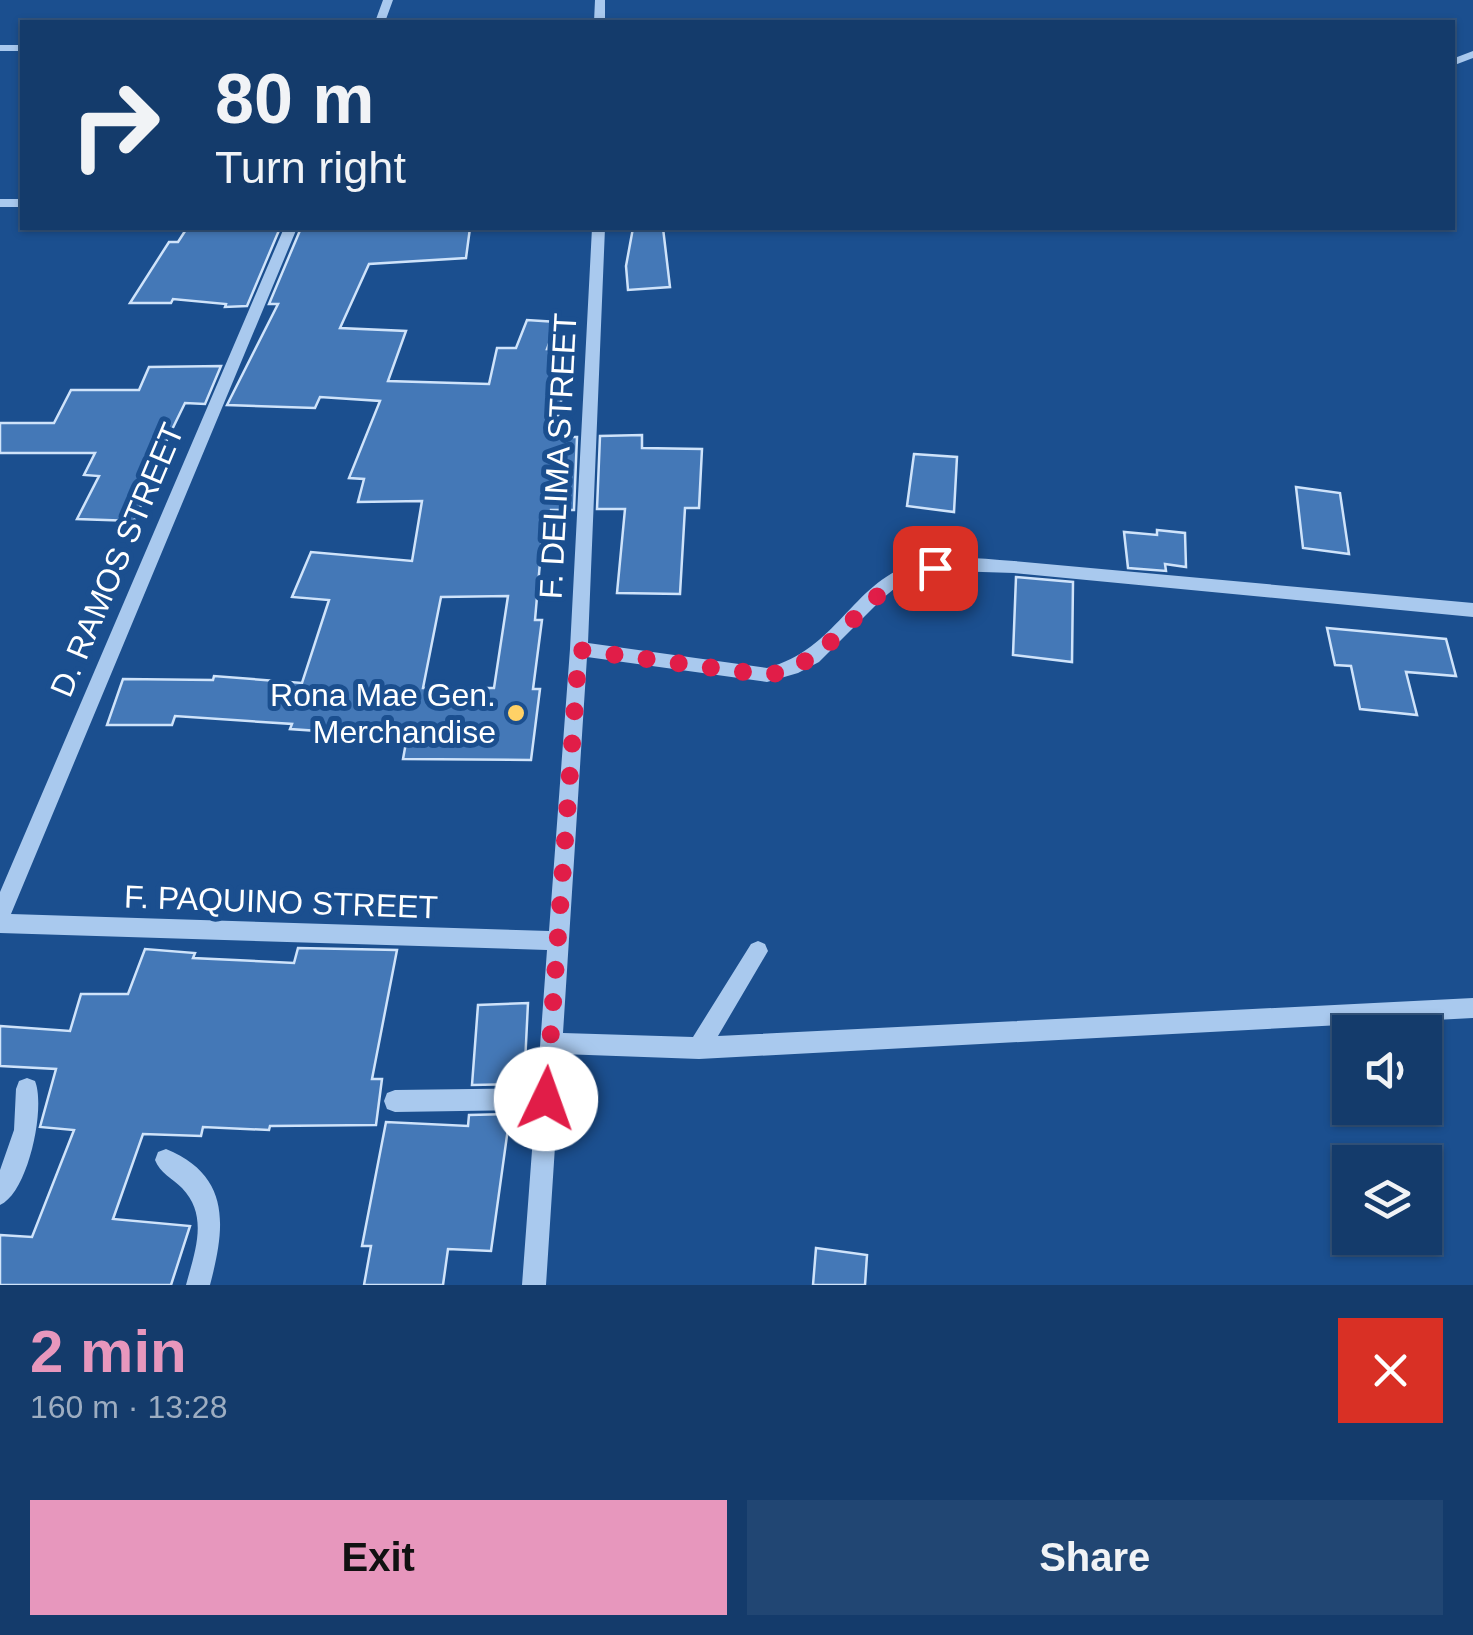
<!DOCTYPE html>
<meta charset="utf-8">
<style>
body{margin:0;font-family:Arial,sans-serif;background:#214673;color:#f1f3f6;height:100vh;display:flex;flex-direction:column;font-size:38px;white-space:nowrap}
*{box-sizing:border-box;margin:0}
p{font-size:32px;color:#9dadc1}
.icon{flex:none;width:55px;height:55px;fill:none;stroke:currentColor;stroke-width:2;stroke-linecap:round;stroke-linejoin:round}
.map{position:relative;height:1285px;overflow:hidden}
.details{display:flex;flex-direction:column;background:#143b6b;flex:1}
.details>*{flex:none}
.guide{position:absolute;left:20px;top:20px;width:1435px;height:210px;border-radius:0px;box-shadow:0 2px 8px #0004,0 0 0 2px #33557e;background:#143b6b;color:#f1f3f6;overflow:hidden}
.buttons{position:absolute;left:1332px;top:1015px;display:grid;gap:20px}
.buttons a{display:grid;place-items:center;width:110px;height:110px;border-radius:0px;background:#143b6b;box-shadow:0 2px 8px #0004,0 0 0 2px #33557e;font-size:50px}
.pin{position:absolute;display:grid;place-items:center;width:85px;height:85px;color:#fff;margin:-42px;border-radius:20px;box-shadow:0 5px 15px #0006}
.me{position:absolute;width:110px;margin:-55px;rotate:3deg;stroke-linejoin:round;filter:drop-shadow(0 0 8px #0008)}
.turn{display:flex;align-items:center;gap:35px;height:210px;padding:0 30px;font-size:45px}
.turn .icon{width:130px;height:130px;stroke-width:2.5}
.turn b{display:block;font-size:70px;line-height:85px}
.round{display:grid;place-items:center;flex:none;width:105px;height:105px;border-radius:0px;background:#214673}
.overview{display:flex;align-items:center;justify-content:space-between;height:170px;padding:0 30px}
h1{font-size:60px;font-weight:700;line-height:75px;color:#e797bd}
.button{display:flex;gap:20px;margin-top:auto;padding:20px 30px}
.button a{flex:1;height:115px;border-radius:0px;background:#e797bd;color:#111;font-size:40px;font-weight:700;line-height:115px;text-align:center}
.button a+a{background:#214673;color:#f1f3f6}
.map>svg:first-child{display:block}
.building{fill:#4478b7;stroke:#cfe3fa;stroke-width:2.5;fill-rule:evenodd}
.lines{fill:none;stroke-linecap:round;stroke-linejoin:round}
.minor{fill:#a9c9ee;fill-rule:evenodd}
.route{stroke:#e11d48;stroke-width:18;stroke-dasharray:0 32.4}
.poi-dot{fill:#ffd166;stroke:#1b4f8f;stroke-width:4}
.labels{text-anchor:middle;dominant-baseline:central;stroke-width:10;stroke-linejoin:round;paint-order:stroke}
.street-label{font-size:32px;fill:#fff;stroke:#1b4f8f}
.poi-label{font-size:32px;fill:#fff;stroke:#1b4f8f;text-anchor:end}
</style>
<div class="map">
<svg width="1473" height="1285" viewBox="0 0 1473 1285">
<rect width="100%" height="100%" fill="#1b4f8f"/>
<!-- building -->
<path class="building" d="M187 228H280L247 306 225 307 226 304 173 299 171 303H130L169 242H178Z
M301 228H470L466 258 369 264 340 328 406 331 388 381 489 384 497 348H516L527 320 557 322 547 349 565 350 558 386H564L554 437H577L574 510H551L550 528H543L535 620H542L533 689H540L531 760 403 759 407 737 290 729 292 724 175 716 172 725H107L123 679 213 680 214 676 302 683 329 600 292 597 311 552 412 561 422 501 358 502 364 479 349 478 380 401 320 397 315 408 227 405 278 304H269ZM508 596 494 688H423L441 597Z
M633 228H663L670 287 628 290 626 266Z
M221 366 205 404 185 403 145 485H150L134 521 77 519 99 476 84 475 95 453H0V423H54L71 390H139L149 367Z
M642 435V448L702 449 699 508H685L680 594 617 593 625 509H597L600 436Z
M914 454 957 457 954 512 907 506Z
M1296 487 1340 493 1349 554 1303 548Z
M1157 530 1185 533 1186 567 1165 564 1166 571 1128 568 1124 532 1157 535Z
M1016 577 1073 582 1072 662 1013 655Z
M1327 628 1446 639 1456 676 1406 672 1417 715 1360 709 1351 666 1335 665Z
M298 948 397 950 372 1079H382L376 1125 270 1126 269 1130 203 1127 201 1136 143 1134 113 1219 190 1226 171 1285H0V1235L32 1237 74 1130 40 1127 56 1069 0 1066V1026L70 1031 81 994H128L145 949 195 953 193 958 294 963Z
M528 1003 524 1084 472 1085 478 1005Z
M510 1114 491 1251 448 1249 443 1285H364L371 1246H362L386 1122 468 1126 469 1115Z
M816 1248 867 1255 865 1285H813Z"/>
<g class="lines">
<!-- minor -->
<path class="minor" d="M383 0H393L385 22H375Z
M595 0H605V22H594Z
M0 45H22V51H0Z
M1473 51V58L1452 66V59Z
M0 199H22V207H0Z
M284 228H297L11 914 549 931 570 649 592 228H605L588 643 767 668C837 649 851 585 912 564 945 553 980 559 1014 561L1473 603V617L1014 573 951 571 919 575 900 584 883 598 819 662 798 673 767 682 587 657 563 1033 693 1037 751 944 758 941 765 944 768 951 718 1036 1473 998V1018L699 1059 561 1054 546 1285H522L535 1110 395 1112 387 1109 384 1101 387 1093 395 1090 537 1088 547 950 0 933V892Z
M27 1078 35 1081C46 1108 28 1193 0 1205V1170L14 1130 16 1089 19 1081Z
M166 1149C232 1176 225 1228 210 1285H186C195 1251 209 1216 182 1188 172 1178 160 1173 155 1160L158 1152Z"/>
</g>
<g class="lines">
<!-- route -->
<path class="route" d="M546 1099 579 650 767 675C842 664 863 577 935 568"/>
</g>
<!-- markers -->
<circle class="poi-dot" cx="516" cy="713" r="10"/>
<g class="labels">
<!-- street labels -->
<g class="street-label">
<text transform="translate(558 456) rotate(-87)">F. DELIMA STREET</text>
<text transform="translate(117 560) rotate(-67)">D. RAMOS STREET</text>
<text transform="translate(281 902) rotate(2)">F. PAQUINO STREET</text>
</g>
<!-- poi labels -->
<g class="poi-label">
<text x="496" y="695">Rona Mae Gen.<tspan x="496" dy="37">Merchandise</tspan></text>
</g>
</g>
</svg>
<div class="buttons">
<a><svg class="icon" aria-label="sound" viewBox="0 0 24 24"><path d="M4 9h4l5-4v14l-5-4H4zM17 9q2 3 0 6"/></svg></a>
<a><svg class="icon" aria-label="layers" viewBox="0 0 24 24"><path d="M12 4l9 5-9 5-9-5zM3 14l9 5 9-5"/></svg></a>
</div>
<div class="pin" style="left:935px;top:568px;background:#d93025"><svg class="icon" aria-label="arrive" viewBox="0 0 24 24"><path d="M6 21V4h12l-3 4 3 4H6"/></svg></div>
<svg class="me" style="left:546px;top:1099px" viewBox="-20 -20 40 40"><circle r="19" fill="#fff"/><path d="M0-13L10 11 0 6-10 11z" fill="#e11d48"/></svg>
<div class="guide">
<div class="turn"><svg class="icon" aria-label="right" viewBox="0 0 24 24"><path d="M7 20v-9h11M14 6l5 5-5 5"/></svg><div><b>80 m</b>Turn right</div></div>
</div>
</div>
<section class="details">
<div class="overview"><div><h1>2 min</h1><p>160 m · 13:28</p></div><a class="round" style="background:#d93025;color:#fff"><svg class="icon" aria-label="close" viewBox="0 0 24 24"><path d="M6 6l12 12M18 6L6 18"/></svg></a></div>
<div class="button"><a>Exit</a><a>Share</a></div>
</section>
